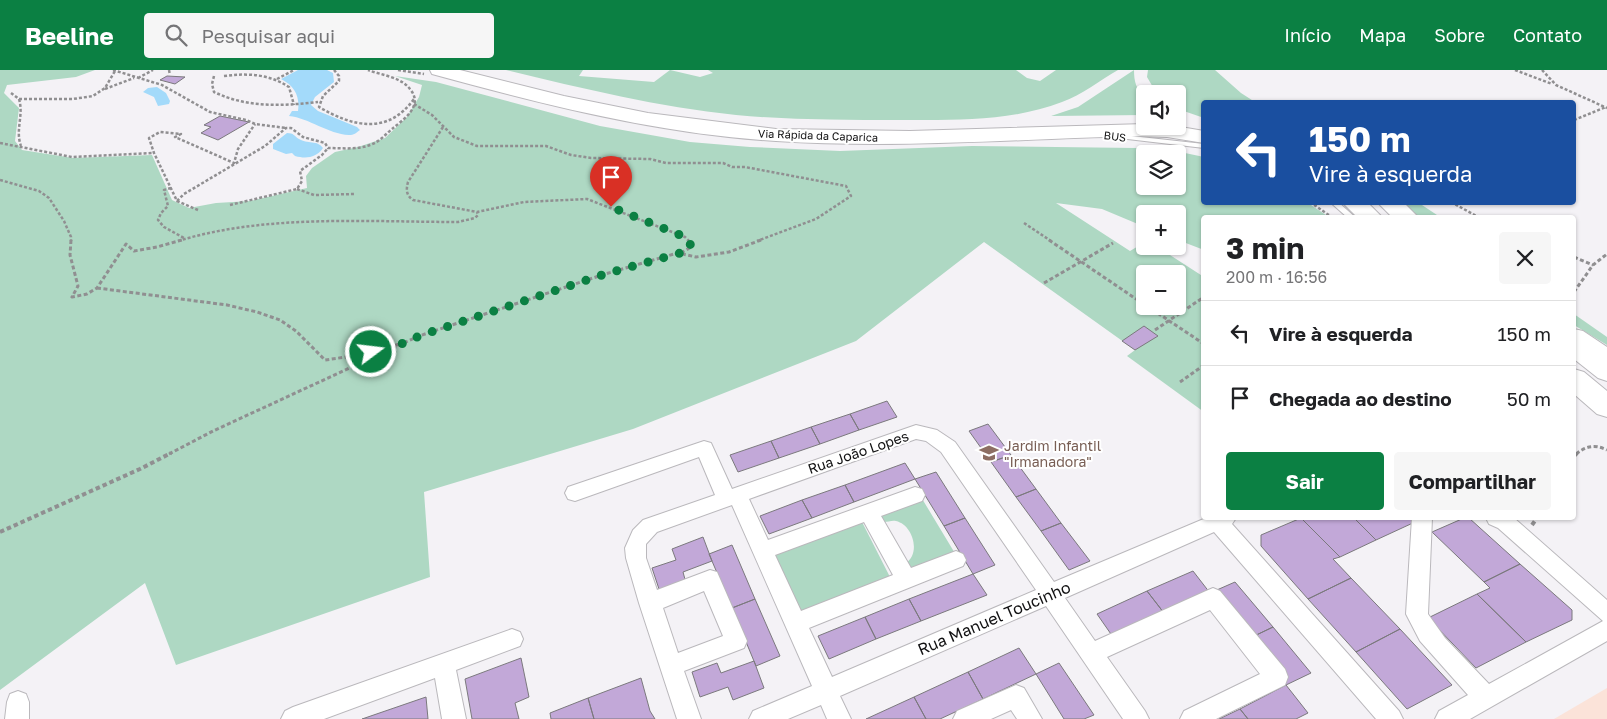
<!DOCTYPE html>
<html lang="pt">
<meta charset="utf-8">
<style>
body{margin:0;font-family:"Golos Text",sans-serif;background:#f6f6f6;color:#202124;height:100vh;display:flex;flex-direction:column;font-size:19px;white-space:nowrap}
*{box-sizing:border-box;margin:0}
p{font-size:16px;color:#757577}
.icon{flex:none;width:28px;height:28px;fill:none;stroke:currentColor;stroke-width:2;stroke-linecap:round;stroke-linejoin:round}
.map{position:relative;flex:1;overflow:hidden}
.sheet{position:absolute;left:1201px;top:145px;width:375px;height:305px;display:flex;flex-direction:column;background:#fff;border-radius:5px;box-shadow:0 1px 4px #0004}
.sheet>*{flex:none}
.hud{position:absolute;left:1201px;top:30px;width:375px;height:105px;border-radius:5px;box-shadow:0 1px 4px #0004;background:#1a4fa0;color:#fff;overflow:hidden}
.tools{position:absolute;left:1136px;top:15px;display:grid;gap:10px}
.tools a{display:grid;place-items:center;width:50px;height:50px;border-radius:5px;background:#fff;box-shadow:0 1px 4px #0004;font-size:25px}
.pin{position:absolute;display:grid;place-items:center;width:42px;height:42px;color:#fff;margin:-51px -21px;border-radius:50% 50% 50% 0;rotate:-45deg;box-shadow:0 0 5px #0007}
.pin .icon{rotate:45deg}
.me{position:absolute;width:55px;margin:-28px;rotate:75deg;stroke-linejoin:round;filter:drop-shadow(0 0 4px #0008)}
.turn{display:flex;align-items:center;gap:18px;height:105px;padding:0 25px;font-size:22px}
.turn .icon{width:65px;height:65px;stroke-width:2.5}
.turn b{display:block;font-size:35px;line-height:42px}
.round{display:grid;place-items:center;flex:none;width:52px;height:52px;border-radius:5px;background:#f6f6f6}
.overview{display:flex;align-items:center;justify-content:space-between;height:85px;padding:0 25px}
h1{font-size:30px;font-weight:700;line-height:38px}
.action{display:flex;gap:10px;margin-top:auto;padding:10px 25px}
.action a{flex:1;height:58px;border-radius:5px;background:#0b8043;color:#fff;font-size:20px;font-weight:700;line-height:58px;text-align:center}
.action a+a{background:#f6f6f6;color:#202124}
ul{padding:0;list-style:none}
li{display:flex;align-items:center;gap:15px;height:65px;padding:0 25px;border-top:1px solid #e0e0e0}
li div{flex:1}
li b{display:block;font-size:19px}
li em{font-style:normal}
header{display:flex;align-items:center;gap:30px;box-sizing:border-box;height:70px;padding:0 25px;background:#0b8043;color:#fff}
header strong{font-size:24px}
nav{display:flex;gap:28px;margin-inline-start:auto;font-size:18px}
.search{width:350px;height:45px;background:#f6f6f6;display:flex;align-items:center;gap:12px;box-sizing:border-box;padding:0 18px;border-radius:5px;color:#757577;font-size:19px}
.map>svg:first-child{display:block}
.education{fill:#fbe3d9}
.green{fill:#aed8c3;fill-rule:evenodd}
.water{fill:#a3dafa}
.building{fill:#c2a8d8;stroke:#7b797d}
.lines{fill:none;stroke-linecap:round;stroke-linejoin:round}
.lane-casing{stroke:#bab8bc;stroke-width:2}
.street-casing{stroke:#bab8bc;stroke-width:2}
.primary-casing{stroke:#bab8bc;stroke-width:2}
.highway-casing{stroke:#bab8bc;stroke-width:2}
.path-far2{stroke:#908f91;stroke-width:2.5;stroke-dasharray:3 2;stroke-linecap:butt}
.path-far1{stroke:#908f91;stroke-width:3;stroke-dasharray:4 2.5;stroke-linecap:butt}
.path{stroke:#908f91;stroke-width:4;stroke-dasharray:4.5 3;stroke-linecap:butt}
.lane{fill:#fff;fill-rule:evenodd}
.street{fill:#fff;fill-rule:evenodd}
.primary{fill:#fff;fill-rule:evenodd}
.highway{fill:#fff;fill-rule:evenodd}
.route{stroke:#0b8043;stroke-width:9;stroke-dasharray:0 16.2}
.labels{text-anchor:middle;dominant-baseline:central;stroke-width:4;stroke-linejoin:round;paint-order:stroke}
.far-street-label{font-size:11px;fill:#111112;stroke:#fff}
.education-label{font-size:14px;fill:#785e54;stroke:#fff;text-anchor:start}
.street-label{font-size:14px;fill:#111112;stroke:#fff}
.near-street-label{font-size:16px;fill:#111112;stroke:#fff}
</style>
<header>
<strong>Beeline</strong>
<div class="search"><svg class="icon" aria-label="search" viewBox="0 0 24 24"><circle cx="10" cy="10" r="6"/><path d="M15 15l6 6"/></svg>Pesquisar aqui</div>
<nav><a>Início</a><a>Mapa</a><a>Sobre</a><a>Contato</a></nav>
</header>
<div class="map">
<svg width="1607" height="649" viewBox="0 0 1607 649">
<rect width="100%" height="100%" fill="#f4f2f6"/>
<!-- education -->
<path class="education" d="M1607 618V649H1554Z"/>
<!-- green -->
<path class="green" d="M0 0H95L76 7 7 15 4 23 19 38 15 71 22 80 73 88 152 85 172 130 189 138 216 133 250 131 307 118 306 106 312 98 335 82 358 77 385 68 407 47 419 27 422 15 395 6 436 12 600 56 690 72 750 77 840 81 972 76 1136 78 1185 83 1204 87V132L1308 133 1329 147 1204 148V180L1178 170V144H1145V157L1102 139 1056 133 1130 181 1145 172V176H1156L1204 207V342L1127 286 1135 280 984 172 856 271 633 359 424 422 430 507 176 595 145 513 0 620ZM1145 84H1178V116H1145ZM1145 204H1178V236H1145Z
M506 0H583L579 6 654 12 670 0 700 7 713 3 708 0H1016L1027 8 1040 11 1056 0H1118C1100 10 1082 25 1062 32 1010 52 953 50 898 50 844 50 790 50 736 45 658 37 581 18 506 0Z
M1134 0C1134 11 1136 20 1145 27V45L1051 46 1078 37Z
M1148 0H1215L1241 23 1255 32H1204V48L1178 39V24H1157L1147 7Z
M1399 133H1419L1440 147H1420Z
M1574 244 1607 267V275L1574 255Z
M921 427 956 485 911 503 906 493C921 483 913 455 896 451 892 450 888 452 884 452L879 444Z
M862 452 891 509 792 547 766 488Z"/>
<!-- water -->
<path class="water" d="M298 0H327L333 3 334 12 315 27 311 35 318 41 357 57 360 60C356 63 354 65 349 65 328 64 309 48 289 46L292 41H298C300 27 295 16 281 9Z
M157 17 166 23 170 31 169 34 158 36 154 27 143 22 148 18Z
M287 63C294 63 294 66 299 69 307 74 318 70 323 78 316 88 306 89 295 86L292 83 286 84 273 79V74Z"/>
<!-- building -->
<path class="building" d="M167 6 185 7 175 14 160 10Z
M220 46 249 52 218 70 201 63 211 57 204 55Z
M1144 256 1158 266 1135 280 1122 271Z
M887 331 897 347 859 360 850 344Z
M850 344 859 360 820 374 811 357Z
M988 354 1011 385 991 392 969 361Z
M811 357 820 374 779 388 771 371Z
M771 371 779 388 738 402 730 385Z
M1011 385 1036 419 1016 427 991 392Z
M905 393 915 409 854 432 845 415Z
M936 402 965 448 944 456 915 409Z
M845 415 854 432 812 448 802 430Z
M1036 419 1061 453 1041 461 1016 427Z
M802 430 812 448 769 464 760 446Z
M965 448 995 495 973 504 944 456Z
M1301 448 1340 487 1333 489 1351 508 1308 529 1261 476V465Z
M1301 448H1354L1376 470 1340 487Z
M1354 448H1410L1415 452 1376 470Z
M1464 448H1469L1520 494 1484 512 1432 462Z
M1061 453 1090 491 1069 500 1041 461Z
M703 467 712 491 683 502 686 513 660 522 652 498 676 490 672 479Z
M732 475 755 529 732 538 709 484Z
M1520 494 1572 540V550L1526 572 1477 524 1490 518 1484 512Z
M1193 501 1210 523 1164 543 1147 521Z
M973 504 987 525 921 551 909 529Z
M1351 508 1400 559 1356 582 1308 529Z
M1235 512 1273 557 1248 569 1210 523Z
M1147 521 1164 543 1113 567 1097 544Z
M1477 524 1526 572 1476 598 1428 548Z
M755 529 780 586 756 596 732 538Z
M909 529 921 551 876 569 865 547Z
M865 547 876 569 829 589 818 566Z
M1273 557 1311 603 1286 615 1248 569Z
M1400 559 1452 615 1407 639 1356 582Z
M1019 578 1036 604 983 629 968 602Z
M521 588 529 627 515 633 519 649H472L465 609Z
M754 591 764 618 733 630 728 617 700 627 692 602 717 593 721 603Z
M1059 593 1094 645 1084 649H1064L1036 604Z
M968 602 983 629 940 649H926L914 627Z
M641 608 650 641 655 649H594L588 628Z
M1286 615 1308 643 1296 649H1248L1240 639Z
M426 627 428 649H362Z
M914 627 926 649H866Z
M588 628 594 649H551L550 643Z
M1240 639 1248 649H1219Z"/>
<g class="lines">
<!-- lane casing -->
<g class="lane-casing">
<path id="lane" d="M1104 63 1204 74V78L1102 66 1101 65Z
M1330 132H1338L1356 148H1348Z"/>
</g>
<!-- street casing -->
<g class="street-casing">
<path id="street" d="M916 355 937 360 955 372 1054 512 1206 448H1236L1232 454 1399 641 1403 649H1376L1214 462 1065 528 1095 571 1206 521 1213 518 1220 521 1285 599 1288 607 1285 615 1216 649H1180L1184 641 1260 604 1210 540 1107 587 1145 641 1149 649H1123L1046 536 840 626 851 649H827L821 635 788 649H749L753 641 812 616 732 435 657 462 646 474V488L657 520 710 500 717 502 747 571 744 578 684 601 701 649H677L639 533 626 488 625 478 633 460 643 450 715 425 699 387 575 431 568 429 565 423 568 417 704 371 711 373 732 419ZM916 369 926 371 941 382 1036 520 832 607 809 558 963 496 966 490 963 484 956 481 911 498 881 446 922 431 925 425 922 419 915 417 768 470 749 429ZM864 452 893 505 801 541 775 485ZM704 521 723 566 678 583 663 538Z
M1412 448H1432L1428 544 1445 568 1489 614 1603 551 1498 458 1489 454 1486 448H1514L1607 530V571L1470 649H1435L1439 641 1468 625 1420 571 1406 544Z
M512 559 520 562 523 569 520 576 456 600 466 649H442L435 608 324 649H281L285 641 293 637Z
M1016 615 1024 618 1042 649H1017L1011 640 991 649H953L957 641Z
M18 621 26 624 29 632V649H5L7 632 10 624Z"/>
</g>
<!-- primary casing -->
<g class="primary-casing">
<path id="primary" d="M1574 259 1583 261 1607 277V300L1598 297 1574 281Z"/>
</g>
<!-- highway casing -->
<g class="highway-casing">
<path id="highway" d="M430 0H460L564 26 648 43 776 59 910 61 1145 54V56H1175L1204 61V73L1167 67 1135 66C1016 69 896 79 776 71 659 64 545 35 432 4Z
M1342 132H1367L1383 148H1358Z
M1377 132H1403L1419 148H1393Z
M1574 266 1583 268 1607 287V311L1598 308 1574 289Z
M1574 299 1584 302 1607 321V347L1597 344 1574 324Z"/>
</g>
<!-- path-far2 -->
<path class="path-far2" d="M113 0 162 15 210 42 246 50 255 54 286 58
M169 0 170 5
M334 0 339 6V11L323 26 319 37C353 57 388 65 414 29
M398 0 424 4
M1515 0 1552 14
M1542 0 1556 15 1607 38
M214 6 212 14 214 22C247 38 282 36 318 32
M224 6C248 3 269 4 289 17L294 35
M138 8 153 0
M277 9 294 0
M105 19 134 8
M11 23 19 29H73L93 26 105 18 115 1
M19 29C24 45 15 60 21 76
M414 34 432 45 454 67 477 76H546L571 85 591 88 650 89 666 93H723L732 97H745L846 116 851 126 816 149 757 171
M1574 50 1606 37
M443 57 408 112C406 120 406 125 413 130L477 142 524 132 587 129 685 167 689 171
M0 73 72 87 154 83
M0 110 39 121 49 128 64 151 71 167V171
M171 118 164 120 168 136 161 143 158 150 164 157 184 168
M297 119 314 125 355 124
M177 131 184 124 265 76 286 58H291L303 67 325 73 328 78C342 78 357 80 370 75 379 72 385 65 392 59 404 49 424 36 410 19 401 7 381 5 368 0
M1310 132 1333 148
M1451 132 1480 148
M230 135 297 119 302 111 300 101 322 85 328 78
M198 140 177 131 154 83 149 68 160 62 181 64 175 67 234 93 238 79 255 54
M1024 153 1051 171
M178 171C266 144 367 152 458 152L475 148 478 145 477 142"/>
<!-- path-far1 -->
<path class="path-far1" d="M71 170 70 185 78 216 72 227 87 224 97 218 126 174 134 181 157 177 182 170
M1049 170 1145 235
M681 183 691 177 689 170
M1574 187 1593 195
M1044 213 1113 173
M97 218 227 235 257 242 280 250 296 261 325 290 353 286 400 274
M1574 222 1593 195 1607 184
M1147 236 1204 274
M1155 260 1204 227
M1180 312 1204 295
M169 384 213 361 419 266 605 204 667 186 678 183 696 187 729 182 761 170
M1576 384C1586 376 1595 374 1607 380"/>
<!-- path -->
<path class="path" d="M1574 386 1577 383
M1532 455 1537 448
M0 462 140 399 171 383"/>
<!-- lane -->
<use href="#lane" class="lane"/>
<!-- street -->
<use href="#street" class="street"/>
<!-- primary -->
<use href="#primary" class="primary"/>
<!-- highway -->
<use href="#highway" class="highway"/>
</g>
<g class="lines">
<!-- route -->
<path class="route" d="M371 282 408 272 419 266 605 204 684 182 691 177 689 170 685 167 611 137"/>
</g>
<!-- icons -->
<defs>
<g id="school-bare" transform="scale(1.5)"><path d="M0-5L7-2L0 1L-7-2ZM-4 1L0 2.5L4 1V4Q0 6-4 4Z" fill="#8d6e63" stroke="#fff" stroke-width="2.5" paint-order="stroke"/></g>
</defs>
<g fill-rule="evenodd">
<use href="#school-bare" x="989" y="383"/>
</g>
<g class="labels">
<!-- far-street labels -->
<g class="far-street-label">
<text transform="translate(818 65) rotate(2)">Via Rápida da Caparica</text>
<text transform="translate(1115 66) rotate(7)">BUS</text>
</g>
<!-- education labels -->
<g class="education-label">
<text x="1004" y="375">Jardim Infantil<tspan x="1004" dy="16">"Irmanadora"</tspan></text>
</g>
<!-- street labels -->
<g class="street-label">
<text transform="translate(858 382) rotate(-19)">Rua João Lopes</text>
</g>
<!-- near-street labels -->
<g class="near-street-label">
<text transform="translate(994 548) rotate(-23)">Rua Manuel Toucinho</text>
</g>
</g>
</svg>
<div class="tools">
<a><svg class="icon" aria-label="sound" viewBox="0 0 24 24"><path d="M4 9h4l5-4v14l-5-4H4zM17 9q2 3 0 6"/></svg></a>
<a><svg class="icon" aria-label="layers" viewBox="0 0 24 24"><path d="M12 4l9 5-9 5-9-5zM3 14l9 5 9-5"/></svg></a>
<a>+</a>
<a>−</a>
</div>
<div class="pin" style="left:611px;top:137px;background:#d93025"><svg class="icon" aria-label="arrive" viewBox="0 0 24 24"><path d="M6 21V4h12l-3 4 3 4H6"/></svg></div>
<svg class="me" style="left:371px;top:282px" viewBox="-20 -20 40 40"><circle r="17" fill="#0b8043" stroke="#fff" stroke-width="3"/><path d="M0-11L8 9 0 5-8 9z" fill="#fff"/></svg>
<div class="hud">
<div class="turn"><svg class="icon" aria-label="left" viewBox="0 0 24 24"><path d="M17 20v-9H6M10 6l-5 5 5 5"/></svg><div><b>150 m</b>Vire à esquerda</div></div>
</div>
<section class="sheet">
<div class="overview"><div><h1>3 min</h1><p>200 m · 16:56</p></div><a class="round"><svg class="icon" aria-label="close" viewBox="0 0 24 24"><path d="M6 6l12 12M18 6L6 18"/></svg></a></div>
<ul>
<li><svg class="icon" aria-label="left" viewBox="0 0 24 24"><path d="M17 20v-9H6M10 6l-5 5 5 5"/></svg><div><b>Vire à esquerda</b></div><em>150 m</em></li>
<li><svg class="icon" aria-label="arrive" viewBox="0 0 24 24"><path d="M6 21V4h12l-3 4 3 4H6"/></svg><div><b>Chegada ao destino</b></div><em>50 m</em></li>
</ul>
<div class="action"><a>Sair</a><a>Compartilhar</a></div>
</section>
</div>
